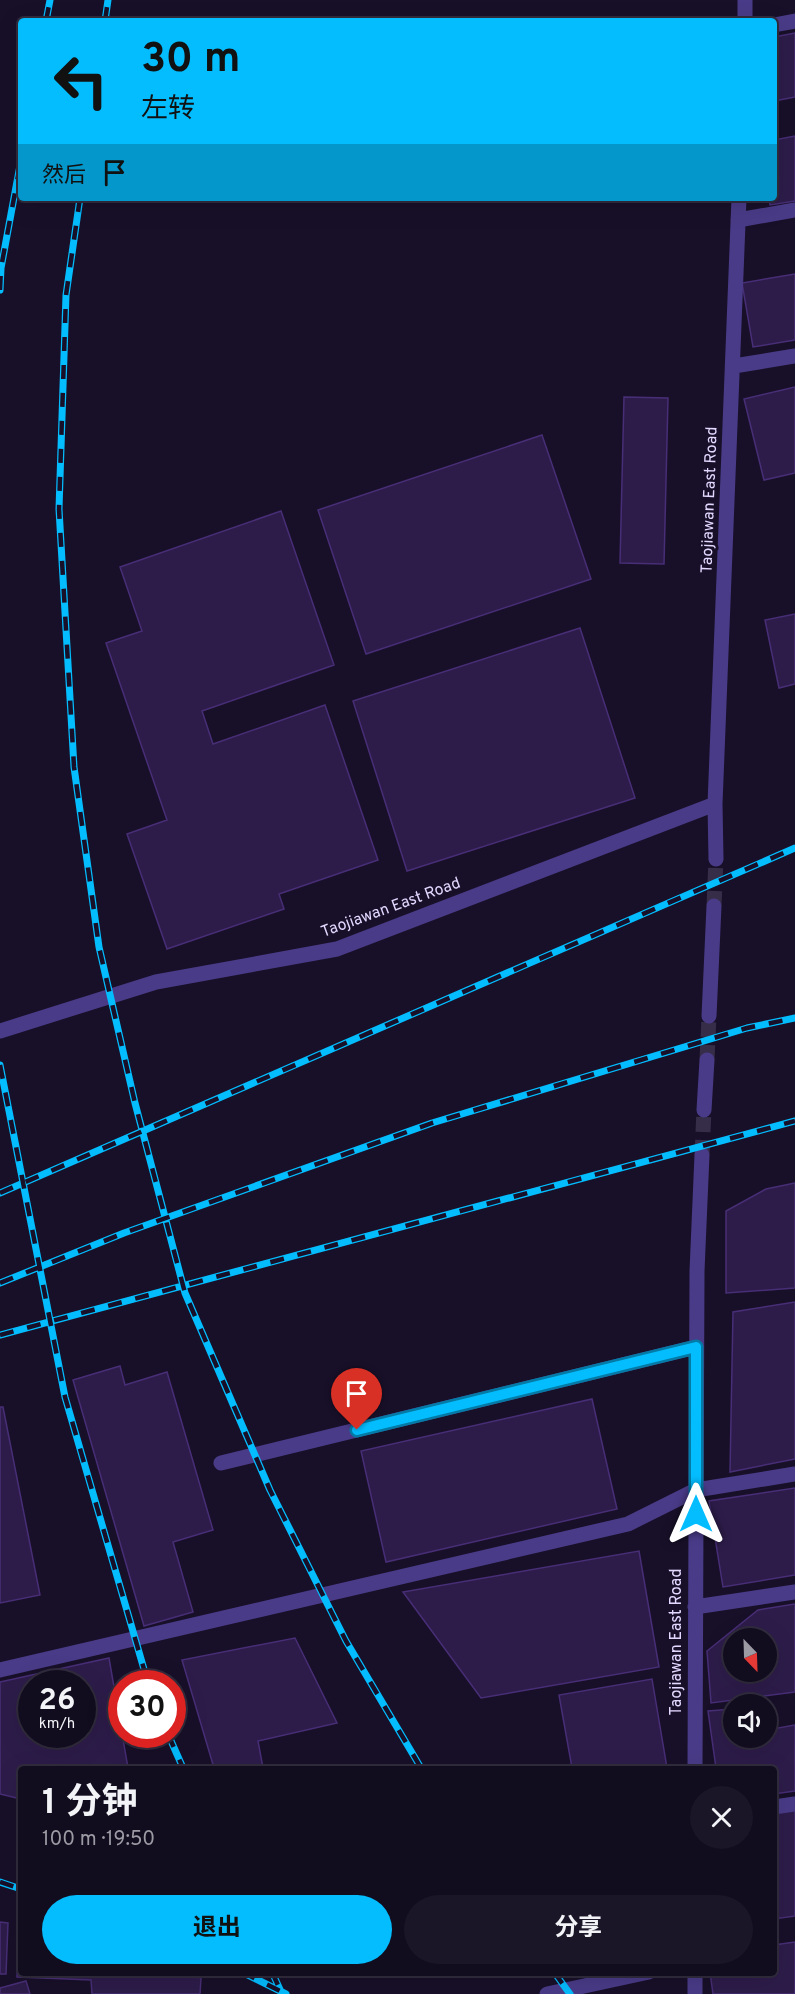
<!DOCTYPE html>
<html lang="zh">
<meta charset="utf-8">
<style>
body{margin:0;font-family:Overpass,"Noto Sans SC",sans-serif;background:#1b1528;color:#f1f3f6;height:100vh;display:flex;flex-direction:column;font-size:22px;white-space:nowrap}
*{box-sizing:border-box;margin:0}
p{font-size:20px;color:#9c9ba4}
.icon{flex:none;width:33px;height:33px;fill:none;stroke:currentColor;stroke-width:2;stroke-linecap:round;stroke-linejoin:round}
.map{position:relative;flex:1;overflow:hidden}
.details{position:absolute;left:18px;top:1766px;width:759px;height:210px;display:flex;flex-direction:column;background:#120c1f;border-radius:6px;box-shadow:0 6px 24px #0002,0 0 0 2px #312c3d}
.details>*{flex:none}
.guide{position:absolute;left:18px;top:18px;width:759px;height:183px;border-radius:6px;box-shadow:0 6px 24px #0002,0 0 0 2px #312c3d;background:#04bdff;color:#111;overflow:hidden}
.needle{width:39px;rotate:157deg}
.buttons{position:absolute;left:723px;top:1628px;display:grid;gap:12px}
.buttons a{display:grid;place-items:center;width:54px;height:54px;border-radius:50%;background:#120c1f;box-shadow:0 6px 24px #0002,0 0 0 2px #312c3d;font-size:30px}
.speed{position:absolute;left:18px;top:1670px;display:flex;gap:12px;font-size:30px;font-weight:700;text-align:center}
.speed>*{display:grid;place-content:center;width:78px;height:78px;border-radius:50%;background:#120c1f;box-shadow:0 6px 24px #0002,0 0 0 2px #312c3d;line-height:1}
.speed small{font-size:15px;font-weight:400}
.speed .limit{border:9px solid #d22;background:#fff;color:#111}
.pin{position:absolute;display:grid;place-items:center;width:51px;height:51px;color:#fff;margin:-62px -26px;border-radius:50% 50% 50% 0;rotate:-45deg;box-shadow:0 0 6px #0007}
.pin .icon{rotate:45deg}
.me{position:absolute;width:66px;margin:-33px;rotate:0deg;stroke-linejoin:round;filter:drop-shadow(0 0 4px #0008)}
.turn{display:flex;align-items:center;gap:21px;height:126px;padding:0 24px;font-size:27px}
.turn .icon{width:78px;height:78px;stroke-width:2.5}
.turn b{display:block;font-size:42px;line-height:51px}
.then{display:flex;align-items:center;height:57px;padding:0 24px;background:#0003;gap:12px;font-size:22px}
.round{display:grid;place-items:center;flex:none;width:63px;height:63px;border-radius:32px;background:#1b1528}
.summary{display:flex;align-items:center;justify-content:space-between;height:102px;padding:0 24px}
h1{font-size:36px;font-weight:700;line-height:45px}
.button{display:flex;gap:12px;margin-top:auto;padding:12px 24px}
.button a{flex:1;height:69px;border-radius:36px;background:#04bdff;color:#111;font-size:24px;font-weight:700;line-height:69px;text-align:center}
.button a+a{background:#1b1528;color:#f1f3f6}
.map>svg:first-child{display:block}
.building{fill:#2d1c4a;stroke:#482e76;stroke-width:1.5;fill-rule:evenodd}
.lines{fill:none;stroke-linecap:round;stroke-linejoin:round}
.minor-tunnel{stroke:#362e49;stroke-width:15;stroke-dasharray:15 8;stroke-linecap:butt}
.service{stroke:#4a3b88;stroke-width:15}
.minor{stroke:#4a3b88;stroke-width:15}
.rail-casing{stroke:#04bdff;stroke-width:7}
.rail{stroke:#181029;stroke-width:4.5;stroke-dasharray:14;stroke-linecap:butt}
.route-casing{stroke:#037ba6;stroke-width:15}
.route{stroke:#04bdff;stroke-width:10}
.labels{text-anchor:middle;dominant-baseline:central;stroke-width:6;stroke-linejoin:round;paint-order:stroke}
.street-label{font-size:16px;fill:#e3d8ff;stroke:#181029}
</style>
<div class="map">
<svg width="795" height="1994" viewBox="0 0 795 1994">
<rect width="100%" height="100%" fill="#181029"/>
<!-- building -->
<path class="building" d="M795 33V97L774 101V37Z
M795 136V201L770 205 769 198H774V140Z
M795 274V340L753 347 742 283Z
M795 387V473L764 480 744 399Z
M624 397 668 398 664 564 620 563Z
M542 435 591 579 366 654 318 510Z
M281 511 334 665 202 711 213 744 325 705 378 860 279 894 284 909 167 949 127 834 167 820 106 643 142 631 120 567Z
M795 614V684L779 688 765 620Z
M580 628 635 798 407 871 353 701Z
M795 1183V1288L726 1293V1211L766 1189Z
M795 1302V1459L730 1472 733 1312Z
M120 1366 125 1385 167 1372 213 1530 173 1542 193 1612 144 1626 73 1380Z
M592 1399 617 1509 386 1562 361 1451Z
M0 1407H3L40 1595 0 1603Z
M795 1488V1575L723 1587 709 1501Z
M639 1551 659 1667 481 1698 403 1592Z
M795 1604V1692L711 1703 707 1651 758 1610ZM734 1638H766V1671H734Z
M295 1638 337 1723 258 1741 263 1768H214L182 1660Z
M109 1658 128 1768H21V1799L0 1794V1682ZM32 1683H82V1734H32Z
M652 1679 667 1768H572L559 1695Z
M766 1706H769L773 1729 795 1725V1791L774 1794V1768H716L708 1711 734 1709V1737H766Z
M795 1810V1916L774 1919V1813Z
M0 1922 8 1923 6 1974H0Z
M19 1932H21V1972H185L201 1978 200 1994H92L91 1980 17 1977Z
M795 1942V1994H713L710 1972H774V1945Z
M26 1981 30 1994H0V1988Z"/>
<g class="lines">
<!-- minor-tunnel -->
<path class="minor-tunnel" d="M714 906 716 859
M707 1060 709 1016
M702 1155 704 1110"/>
<!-- service -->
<path class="service" d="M221 1463 696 1347"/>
<!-- minor -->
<path class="minor" d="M745 21V0
M774 25 795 21
M738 220 795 210
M734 366 795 356
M715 804 716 859
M709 1016 714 906
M0 1031 156 982 337 949 715 804 739 198
M704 1110 707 1060
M695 1607 795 1592
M0 1670 628 1524 696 1490 795 1474
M695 1768 697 1271 702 1155
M774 1807 795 1804
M695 1972V1994
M547 1994 649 1972"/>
<!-- rail casing -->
<g class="rail-casing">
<path id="rail" d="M46 21 50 0
M105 21 108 0
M80 198 66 295 59 509 74 767 99 947 135 1103 185 1293 270 1490 346 1641 421 1768
M0 290 1 268 21 160
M0 1065 65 1397 148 1683
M0 1193 795 848
M0 1283 124 1233 432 1123 747 1028 795 1018
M0 1335 795 1121
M168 1734 183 1768
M0 1882 21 1889
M242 1972 286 1994
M272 1972 282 1994
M554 1972 570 1994"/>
</g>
<!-- rail -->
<use href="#rail" class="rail"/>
</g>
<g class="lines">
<!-- route casing -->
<g class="route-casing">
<path id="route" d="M357 1430 696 1347V1514"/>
</g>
<!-- route -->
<use href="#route" class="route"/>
</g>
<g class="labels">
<!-- street labels -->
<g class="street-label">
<text transform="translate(710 500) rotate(-88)">Taojiawan East Road</text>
<text transform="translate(391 908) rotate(-20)">Taojiawan East Road</text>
<text transform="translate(677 1642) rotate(-90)">Taojiawan East Road</text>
</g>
</g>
</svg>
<div class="buttons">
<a><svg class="needle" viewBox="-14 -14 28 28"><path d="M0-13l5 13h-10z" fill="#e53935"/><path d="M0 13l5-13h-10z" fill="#9c9ba4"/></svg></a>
<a><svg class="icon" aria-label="sound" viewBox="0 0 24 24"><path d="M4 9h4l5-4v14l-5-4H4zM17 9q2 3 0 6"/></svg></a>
</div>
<div class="speed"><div>26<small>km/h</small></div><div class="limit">30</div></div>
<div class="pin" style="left:357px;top:1430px;background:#d93025"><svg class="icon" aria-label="arrive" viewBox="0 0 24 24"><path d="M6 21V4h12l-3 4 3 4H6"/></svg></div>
<svg class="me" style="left:696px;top:1514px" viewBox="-20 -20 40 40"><path d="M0-17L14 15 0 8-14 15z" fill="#04bdff" stroke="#fff" stroke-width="4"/></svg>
<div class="guide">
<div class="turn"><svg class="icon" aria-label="left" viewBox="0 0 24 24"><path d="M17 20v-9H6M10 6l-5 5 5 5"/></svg><div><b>30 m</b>左转</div></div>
<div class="then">然后<svg class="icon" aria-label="arrive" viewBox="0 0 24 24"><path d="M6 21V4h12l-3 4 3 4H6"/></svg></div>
</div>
<section class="details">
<div class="summary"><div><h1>1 分钟</h1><p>100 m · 19:50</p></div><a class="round"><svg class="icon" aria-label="close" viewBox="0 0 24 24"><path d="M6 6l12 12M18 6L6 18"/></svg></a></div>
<div class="button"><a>退出</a><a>分享</a></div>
</section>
</div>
